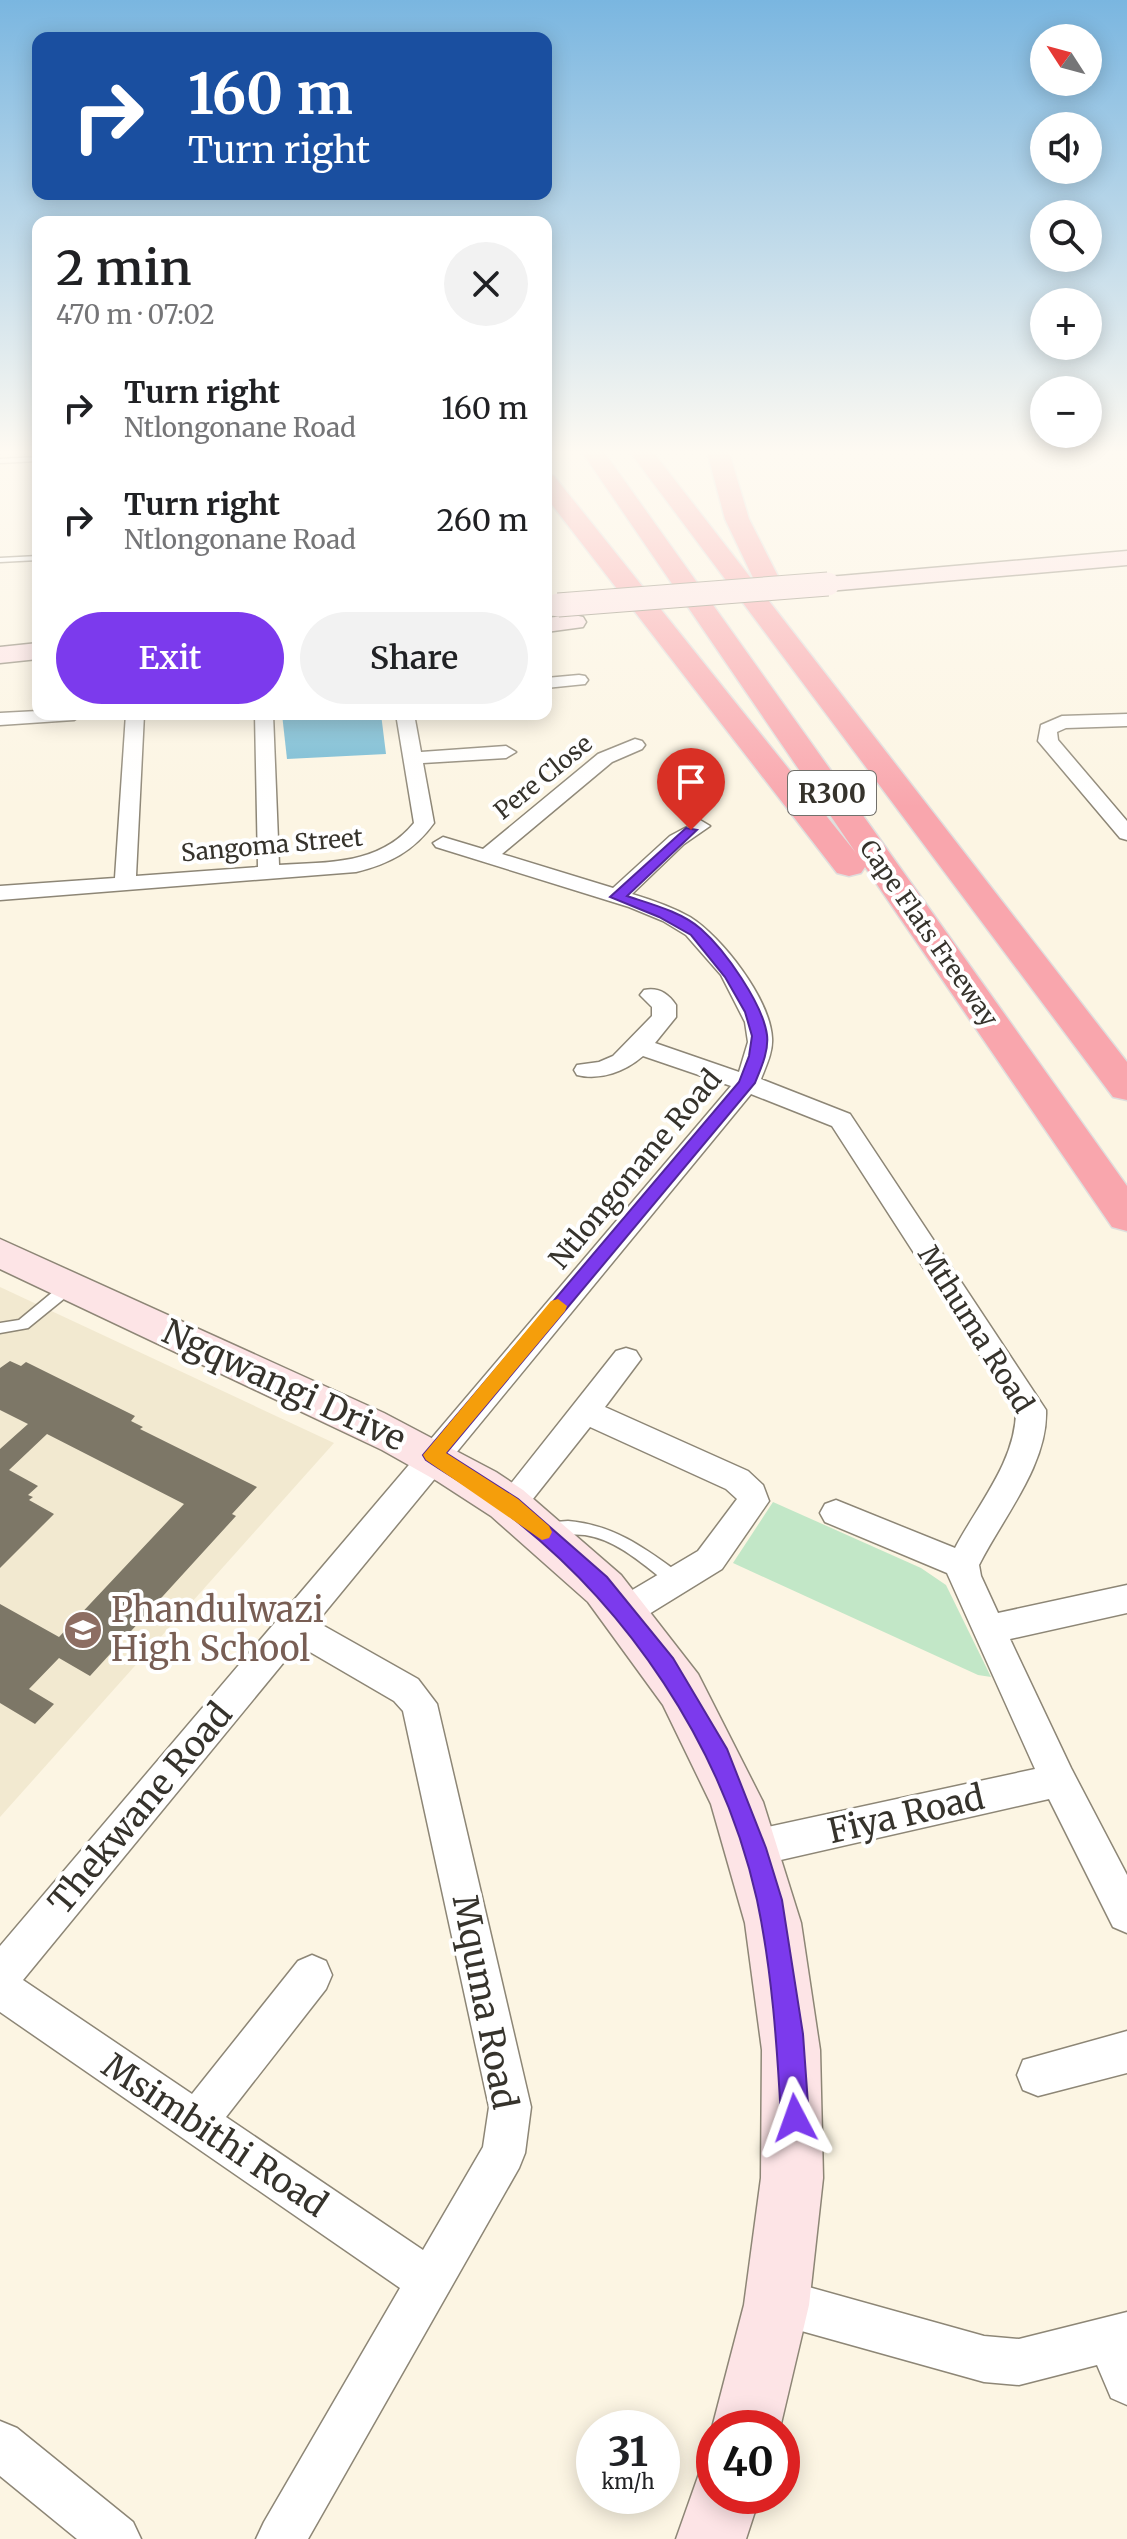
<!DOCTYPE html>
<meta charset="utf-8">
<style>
body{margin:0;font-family:Merriweather,serif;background:#f2f2f2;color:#202124;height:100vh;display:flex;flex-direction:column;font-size:30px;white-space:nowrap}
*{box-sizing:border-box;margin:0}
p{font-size:26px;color:#757577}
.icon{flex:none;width:44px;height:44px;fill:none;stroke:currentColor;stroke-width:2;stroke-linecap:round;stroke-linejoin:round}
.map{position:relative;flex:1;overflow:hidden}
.panel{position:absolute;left:32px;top:216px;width:520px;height:504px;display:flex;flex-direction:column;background:#fff;border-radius:16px;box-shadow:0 4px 20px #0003}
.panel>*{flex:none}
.banner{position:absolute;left:32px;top:32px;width:520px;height:168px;border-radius:16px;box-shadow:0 4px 20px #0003;background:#1a4fa0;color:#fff;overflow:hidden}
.needle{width:52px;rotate:306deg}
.fabs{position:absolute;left:1030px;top:24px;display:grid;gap:16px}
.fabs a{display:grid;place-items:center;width:72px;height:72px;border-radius:50%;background:#fff;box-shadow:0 4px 20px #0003;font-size:40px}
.speed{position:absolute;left:576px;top:2410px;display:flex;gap:16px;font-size:40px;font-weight:700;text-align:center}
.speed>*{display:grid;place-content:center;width:104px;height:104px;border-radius:50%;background:#fff;box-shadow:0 4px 20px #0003;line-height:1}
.speed small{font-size:20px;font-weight:400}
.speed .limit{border:12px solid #d22;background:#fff;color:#111}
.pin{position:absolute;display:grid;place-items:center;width:68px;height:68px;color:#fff;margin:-82px -34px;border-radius:50% 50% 50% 0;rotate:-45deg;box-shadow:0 0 8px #0007}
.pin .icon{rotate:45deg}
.me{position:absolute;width:88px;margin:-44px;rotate:356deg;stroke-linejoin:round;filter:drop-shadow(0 0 6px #0008)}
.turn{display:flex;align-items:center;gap:28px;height:168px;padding:0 24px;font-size:36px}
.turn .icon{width:104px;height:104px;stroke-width:2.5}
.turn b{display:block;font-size:56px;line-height:68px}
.round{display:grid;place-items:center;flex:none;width:84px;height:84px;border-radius:42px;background:#f2f2f2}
.head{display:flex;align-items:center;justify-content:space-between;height:136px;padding:0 24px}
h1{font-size:48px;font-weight:600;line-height:60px}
.button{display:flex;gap:16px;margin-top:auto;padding:16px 24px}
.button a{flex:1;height:92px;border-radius:48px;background:#7c3aed;color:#fff;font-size:32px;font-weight:600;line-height:92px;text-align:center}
.button a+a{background:#f2f2f2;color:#202124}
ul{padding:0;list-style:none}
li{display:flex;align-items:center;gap:24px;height:112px;padding:0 24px}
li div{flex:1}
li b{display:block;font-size:30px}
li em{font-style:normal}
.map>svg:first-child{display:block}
.built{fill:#f2e9d0}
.green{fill:#c2e7c7}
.water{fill:#75bad3}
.building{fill:#7d7767}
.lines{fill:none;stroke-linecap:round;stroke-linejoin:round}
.lane-casing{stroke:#8d8676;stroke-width:3}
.street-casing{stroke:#8d8676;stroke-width:3}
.secondary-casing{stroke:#8d8676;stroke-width:3}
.highway-casing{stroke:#dfdedd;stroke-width:3}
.lane{fill:#fff;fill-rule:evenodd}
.street{fill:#fff;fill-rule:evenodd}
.secondary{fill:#fde4e6;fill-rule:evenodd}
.highway{fill:#f9a6ad;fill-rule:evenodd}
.secondary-bridge-casing{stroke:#8d8676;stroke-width:25;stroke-linecap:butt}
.secondary-bridge{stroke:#fde4e6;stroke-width:23}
.route{fill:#7c3aed;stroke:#51269a;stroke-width:2}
.slow{fill:#f59e0b}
.labels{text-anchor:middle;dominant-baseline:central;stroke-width:8;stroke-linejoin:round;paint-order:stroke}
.far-street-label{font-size:24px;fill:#36332c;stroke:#fff}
.shield{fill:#fff;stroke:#72706b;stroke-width:2}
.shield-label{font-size:26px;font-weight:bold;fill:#36332c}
.street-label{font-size:28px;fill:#36332c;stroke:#fff}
.near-street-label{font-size:34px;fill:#36332c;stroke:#fff}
.near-education-label{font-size:34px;fill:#785e54;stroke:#fff;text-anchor:start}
</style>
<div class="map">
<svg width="1127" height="2539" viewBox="0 0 1127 2539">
<rect width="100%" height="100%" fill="#fcf5e3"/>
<!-- built -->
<path class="built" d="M0 1287 334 1443 0 1817Z"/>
<!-- green -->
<path class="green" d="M773 1502 921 1568 946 1585 991 1677 978 1675 733 1563Z"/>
<!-- water -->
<path class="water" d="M282 714H381L386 754 287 759Z"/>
<!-- building -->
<path class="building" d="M10 1361 21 1366 26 1362 135 1416 131 1421 143 1427 140 1429 257 1487 232 1514 236 1516 90 1676 59 1658 29 1689 54 1704 35 1724 0 1703V1604L59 1637 184 1504 47 1434 9 1470 38 1486 28 1495 33 1497 29 1500 54 1514 0 1568V1449L28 1424 0 1410V1368Z"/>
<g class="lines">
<!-- lane casing -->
<g class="lane-casing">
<path id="lane" d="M38 457V461L0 463V459Z
M38 556V560L0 562V558Z
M71 1280 76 1281 78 1285 76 1289 28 1328 0 1333V1323L19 1320 66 1281Z
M568 1521C615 1525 646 1549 683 1576L685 1581 683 1586 677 1588 671 1586C645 1566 618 1540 585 1535 571 1533 555 1537 541 1533L539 1528 541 1523Z"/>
</g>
<!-- street casing -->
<g class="street-casing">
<path id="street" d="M579 675 585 676 588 680 585 684 546 688V678Z
M38 711V714H83L74 720 0 725V713Z
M126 714H144L136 876 258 867 255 714H273L279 865C328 862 380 865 414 823L396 714H414L421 752 506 746 516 752 506 758 423 763 434 823C414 851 389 864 356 872L0 900V886L115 878Z
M1127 714V726L1066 728 1057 732 1058 740 1127 821V840L1120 838 1038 741 1041 725 1062 716Z
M635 739 642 741 645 745 642 749 612 762 502 854 613 888 670 836 700 820 710 826 684 844 632 894C652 900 672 907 690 917 722 937 770 999 772 1038 773 1052 766 1066 761 1079L850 1114 1046 1410C1048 1465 1003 1517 979 1565L981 1576 998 1613 1127 1585V1613L1010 1639 1071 1768 1127 1875V1933L1113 1927 1049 1799 754 1866 741 1860 735 1848 741 1836 754 1830 1035 1769 947 1573 825 1522 820 1513 825 1504 836 1500 955 1548C977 1506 1016 1461 1016 1411L832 1126 751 1094 317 1622 418 1679 437 1704 531 2107 525 2153 519 2168 308 2539H256L264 2522 400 2288 0 2012V1946L731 1086 643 1056C626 1071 601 1081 577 1075L574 1070 577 1065 599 1062 613 1056 652 1016V1007L640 995 644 990C658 987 668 993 676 1005V1017L655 1043 739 1072 748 1042 745 1022 721 975 686 935 663 921 629 907 436 847 433 843 443 837 483 849 598 754ZM298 1645 394 1701 403 1711 489 2107 483 2147 423 2250 226 2117 326 1989 332 1975 326 1961 312 1955 298 1961 192 2094 23 1980Z
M626 1348 636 1351 641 1359 605 1407 748 1471 763 1485 769 1501 722 1569 636 1622 624 1626 612 1622 607 1612 612 1602 698 1551 737 1499 726 1489 590 1427 521 1514 510 1518 499 1514 494 1505 616 1351Z
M1127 2031V2073L1038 2096 1023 2090 1017 2075 1023 2060Z
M780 2279 984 2336 1019 2339 1127 2312V2405L1111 2398 1097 2365 1019 2385 984 2382 780 2325 764 2318 757 2302 764 2286Z
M0 2421 17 2428 133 2522 141 2539H77L0 2476Z"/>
</g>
<!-- secondary casing -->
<g class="secondary-casing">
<path id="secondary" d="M1127 551V565L828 591 820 589 816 584 820 579 828 577Z
M574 615 583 617 586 622 583 627 546 632V618Z
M38 643V659L0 663V647Z
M0 1239 384 1413 496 1472 523 1490 621 1575 698 1674 763 1802 801 1923 820 2050 823 2178 809 2305 780 2428H714V2432L712 2428 744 2305 761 2178 762 2050 745 1923 711 1804 663 1705 588 1602 491 1516 437 1481 382 1450 0 1269Z
M714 2466V2496H760L746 2539H676L700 2471Z"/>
</g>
<!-- highway casing -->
<g class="highway-casing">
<path id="highway" d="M582 452H604L1127 1186V1231L1112 1227 865 867 861 873 849 876 837 873 546 497V474L554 476 856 853Z
M630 452H653L757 586 725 519 707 452H729L749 519 785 590 781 596H765L1127 1062V1100L1113 1097Z"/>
</g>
<!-- lane -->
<use href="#lane" class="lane"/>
<!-- street -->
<use href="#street" class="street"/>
<!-- secondary -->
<use href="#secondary" class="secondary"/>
<!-- highway -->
<use href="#highway" class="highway"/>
<!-- secondary-bridge casing -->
<g class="secondary-bridge-casing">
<path id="secondary-bridge" d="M558 605 828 584"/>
</g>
<!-- secondary-bridge -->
<use href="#secondary-bridge" class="secondary-bridge"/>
</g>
<!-- sky -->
<linearGradient id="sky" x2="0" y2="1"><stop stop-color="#7ab6e0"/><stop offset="0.56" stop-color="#fefaf2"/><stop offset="1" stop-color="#fefaf2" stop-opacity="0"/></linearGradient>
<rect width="1127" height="807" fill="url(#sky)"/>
<!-- route -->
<path class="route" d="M686 828 697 830 627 896C651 904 682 912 701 929 725 950 763 1004 767 1035 769 1051 761 1068 755 1083L446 1453 518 1499 607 1577 673 1658 727 1749 766 1848 782 1900 803 2034 809 2118 805 2127 795 2131 786 2127 781 2118C777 2045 772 1971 757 1900 723 1747 627 1604 502 1510 478 1492 451 1477 426 1460L423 1455 739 1082 749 1056 752 1036 745 1012 725 977 691 935 659 917 610 897Z"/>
<!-- slow -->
<path class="slow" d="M558 1299 567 1306 565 1311 446 1453 518 1499 549 1526 552 1532 549 1538 542 1540 426 1460 423 1455 551 1301Z"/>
<!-- icons -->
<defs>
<g id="school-disc" transform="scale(2)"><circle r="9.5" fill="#8d6e63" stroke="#fff"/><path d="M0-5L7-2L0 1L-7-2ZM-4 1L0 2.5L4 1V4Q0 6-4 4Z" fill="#fff"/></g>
</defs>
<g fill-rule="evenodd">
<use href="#school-disc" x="83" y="1630"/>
</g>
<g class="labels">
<!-- far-street labels -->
<g class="far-street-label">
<text transform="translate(543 777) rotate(-39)">Pere Close</text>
<text transform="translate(272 845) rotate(-5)">Sangoma Street</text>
<text transform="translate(929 933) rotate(55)">Cape Flats Freeway</text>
</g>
<!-- shield labels -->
<rect class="shield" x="788" y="771" width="88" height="44" rx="6"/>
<g class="shield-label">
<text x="832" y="793">R300</text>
</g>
<!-- street labels -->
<g class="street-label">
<text transform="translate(635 1169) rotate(-50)">Ntlongonane Road</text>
<text transform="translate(976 1329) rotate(58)">Mthuma Road</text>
</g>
<!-- near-street labels -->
<g class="near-street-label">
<text transform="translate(284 1385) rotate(25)">Ngqwangi Drive</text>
<text transform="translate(140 1808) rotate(-50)">Thekwane Road</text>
<text transform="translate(906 1814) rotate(-13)">Fiya Road</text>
<text transform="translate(485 2002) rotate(79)">Mquma Road</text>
<text transform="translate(215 2135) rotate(34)">Msimbithi Road</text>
</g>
<!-- near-education labels -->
<g class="near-education-label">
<text x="111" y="1610">Phandulwazi<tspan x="111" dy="39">High School</tspan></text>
</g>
</g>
</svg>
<div class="fabs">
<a><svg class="needle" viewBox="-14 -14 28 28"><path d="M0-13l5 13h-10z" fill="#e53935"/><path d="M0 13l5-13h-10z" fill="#757577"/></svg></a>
<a><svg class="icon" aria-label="sound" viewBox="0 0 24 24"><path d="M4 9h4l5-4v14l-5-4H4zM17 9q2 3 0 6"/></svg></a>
<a><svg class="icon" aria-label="search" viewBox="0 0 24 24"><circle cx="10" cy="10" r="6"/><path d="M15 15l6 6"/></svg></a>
<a>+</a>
<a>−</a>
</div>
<div class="speed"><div>31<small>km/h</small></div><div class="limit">40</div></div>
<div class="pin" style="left:691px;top:830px;background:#d93025"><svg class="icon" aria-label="arrive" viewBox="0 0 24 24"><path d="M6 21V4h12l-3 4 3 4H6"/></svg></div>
<svg class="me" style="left:795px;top:2118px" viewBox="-20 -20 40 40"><path d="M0-17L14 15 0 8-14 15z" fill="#7c3aed" stroke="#fff" stroke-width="4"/></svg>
<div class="banner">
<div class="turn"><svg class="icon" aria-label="right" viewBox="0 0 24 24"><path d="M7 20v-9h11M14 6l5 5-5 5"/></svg><div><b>160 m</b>Turn right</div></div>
</div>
<section class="panel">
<div class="head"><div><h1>2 min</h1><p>470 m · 07:02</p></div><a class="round"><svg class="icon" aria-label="close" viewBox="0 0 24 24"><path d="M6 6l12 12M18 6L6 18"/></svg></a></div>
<ul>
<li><svg class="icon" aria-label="right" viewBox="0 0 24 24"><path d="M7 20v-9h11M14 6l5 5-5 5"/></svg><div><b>Turn right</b><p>Ntlongonane Road</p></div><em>160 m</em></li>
<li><svg class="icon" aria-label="right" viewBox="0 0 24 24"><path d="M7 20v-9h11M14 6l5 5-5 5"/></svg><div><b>Turn right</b><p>Ntlongonane Road</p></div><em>260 m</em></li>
</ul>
<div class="button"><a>Exit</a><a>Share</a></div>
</section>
</div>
